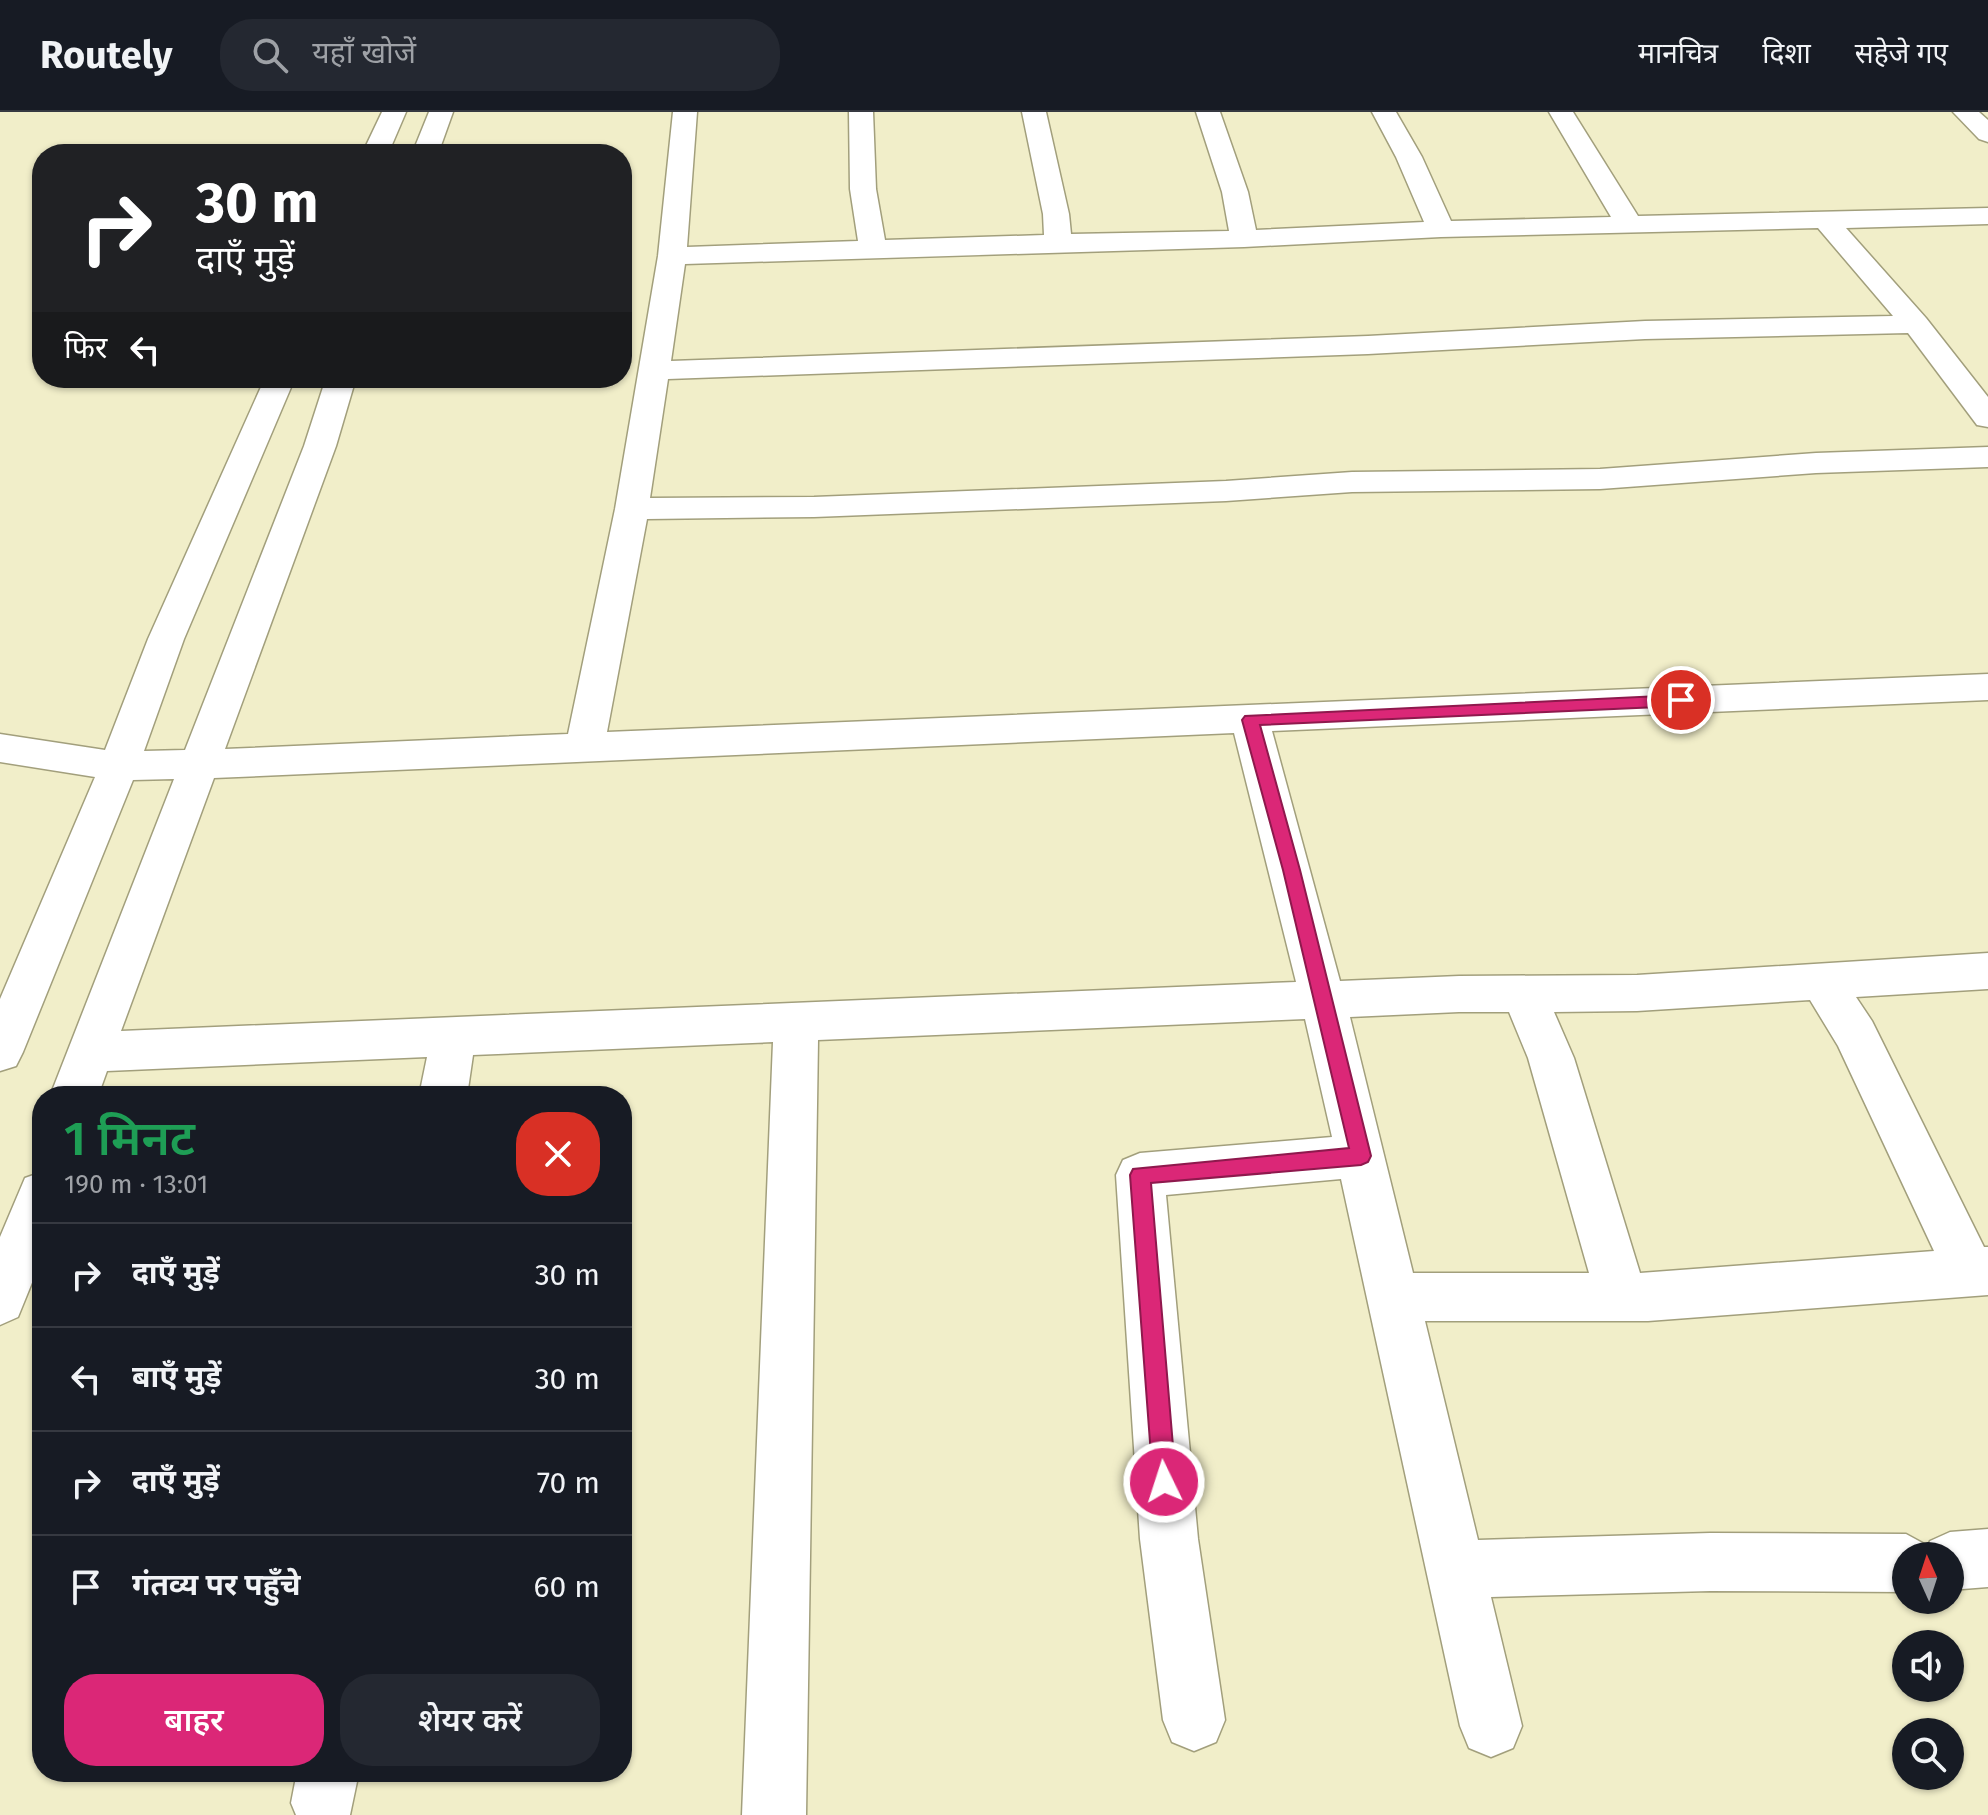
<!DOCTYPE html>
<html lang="hi">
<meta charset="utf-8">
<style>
body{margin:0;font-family:"Fira Sans","Noto Sans Devanagari",sans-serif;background:#242831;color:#f1f3f6;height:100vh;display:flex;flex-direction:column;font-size:30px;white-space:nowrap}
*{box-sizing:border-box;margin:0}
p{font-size:26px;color:#9ea1a6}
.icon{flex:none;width:44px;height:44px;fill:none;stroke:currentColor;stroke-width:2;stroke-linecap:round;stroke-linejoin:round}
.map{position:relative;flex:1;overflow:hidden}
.drawer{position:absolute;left:32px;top:974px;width:600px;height:696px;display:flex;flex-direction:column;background:#171b24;border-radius:32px;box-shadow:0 2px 6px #0004}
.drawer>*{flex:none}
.top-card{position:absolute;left:32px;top:32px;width:600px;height:244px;border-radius:32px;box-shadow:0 2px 6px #0004;background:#202124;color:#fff;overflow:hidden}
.needle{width:52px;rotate:357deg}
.buttons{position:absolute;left:1892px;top:1430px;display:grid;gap:16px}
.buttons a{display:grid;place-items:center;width:72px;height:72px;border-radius:50%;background:#171b24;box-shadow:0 2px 6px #0004;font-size:40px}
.pin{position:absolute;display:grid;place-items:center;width:68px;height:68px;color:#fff;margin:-34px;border:4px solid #fff;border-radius:50%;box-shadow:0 2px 8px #0007}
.me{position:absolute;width:88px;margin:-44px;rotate:356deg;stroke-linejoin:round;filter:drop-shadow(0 0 6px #0008)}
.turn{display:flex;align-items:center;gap:28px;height:168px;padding:0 32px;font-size:36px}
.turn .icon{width:104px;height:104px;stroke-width:2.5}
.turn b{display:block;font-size:56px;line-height:68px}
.then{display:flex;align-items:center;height:76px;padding:0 32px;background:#0003;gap:16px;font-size:30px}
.round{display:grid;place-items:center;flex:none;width:84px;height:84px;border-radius:32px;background:#242831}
.summary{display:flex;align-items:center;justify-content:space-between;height:136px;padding:0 32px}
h1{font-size:48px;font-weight:600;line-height:60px;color:#1e9e55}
.cta{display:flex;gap:16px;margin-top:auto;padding:16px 32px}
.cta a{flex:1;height:92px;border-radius:32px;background:#db2777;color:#fff;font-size:32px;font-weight:600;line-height:92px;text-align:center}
.cta a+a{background:#242831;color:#f1f3f6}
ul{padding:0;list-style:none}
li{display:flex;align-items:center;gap:24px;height:104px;padding:0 32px;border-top:2px solid #363941}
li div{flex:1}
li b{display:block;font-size:30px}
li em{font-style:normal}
header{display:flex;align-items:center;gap:48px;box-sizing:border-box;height:112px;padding:0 40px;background:#171b24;border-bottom:2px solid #363941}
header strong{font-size:38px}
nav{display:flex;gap:44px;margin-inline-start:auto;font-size:28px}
.search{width:560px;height:72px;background:#242831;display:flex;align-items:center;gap:20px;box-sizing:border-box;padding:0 28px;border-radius:32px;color:#9ea1a6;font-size:30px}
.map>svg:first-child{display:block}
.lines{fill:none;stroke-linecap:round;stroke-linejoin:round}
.minor-casing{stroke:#a29f7c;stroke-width:3}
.minor{fill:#fff;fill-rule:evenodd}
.route{fill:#db2777;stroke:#8e194d;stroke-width:2}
</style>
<header>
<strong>Routely</strong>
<div class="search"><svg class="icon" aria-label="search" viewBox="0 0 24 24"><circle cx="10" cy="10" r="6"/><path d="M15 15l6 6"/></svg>यहाँ खोजें</div>
<nav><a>मानचित्र</a><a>दिशा</a><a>सहेजे गए</a></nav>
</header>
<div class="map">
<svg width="1988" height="1703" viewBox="0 0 1988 1703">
<rect width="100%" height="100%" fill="#f1eec9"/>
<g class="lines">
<!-- minor casing -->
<g class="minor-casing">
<path id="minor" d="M382 0H406L388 42H362Z
M429 0H453L438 42H412Z
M673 0H697L687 135 858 129 850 77 849 0H873L876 77 885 128 1044 123 1043 102 1022 0H1046L1069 102 1071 122 1229 119 1222 80 1196 0H1220L1248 80 1256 118 1424 110 1396 45 1372 0H1396L1422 45 1451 109 1611 105 1549 0H1573L1638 104 1988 96V112L1846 116 1926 206 1988 285V315L1977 313 1908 221 1645 227 1368 242 668 267 650 386 814 385 1226 369 1352 360 1600 357 1816 341 1988 335V355L1816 361 1600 377 1352 380 1226 389 814 405 647 407 607 620 1988 562V588L1272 619 1340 869 1459 864 1637 863 1988 841V877L1856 885 1872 909 1984 1135H1988V1183L1648 1209H1425L1478 1428 1710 1421 1906 1422 1928 1434 1930 1429 1950 1420 1988 1417V1475L1950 1478V1444H1906V1480L1710 1479 1491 1485 1522 1614 1513 1636 1491 1645 1469 1636 1460 1614 1341 1067 1166 1083 1198 1427 1225 1608 1216 1630 1194 1639 1172 1630 1163 1608 1140 1427 1116 1063 1123 1048 1140 1041 1332 1025 1305 907 818 928 806 1703H742L773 930 473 943 467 984H419L427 945 107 959 98 984H50L174 667 133 668 23 940 16 954 0 959V887L95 665 0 650V622L105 638 148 527 265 266H295L184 527 144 639 185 638 304 334 326 266H356L336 334 225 637 568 622 615 397 658 144ZM1818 116 1893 204 1645 209 1368 224 671 249 685 152 1244 135 1441 125ZM1234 621 1296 870 121 919 214 666ZM1810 888 1838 934 1934 1139 1640 1161 1574 946 1554 900 1637 899ZM1459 900H1509L1528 946 1589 1161H1413L1350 905Z
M1953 0H1979L1988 8V30L1979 27Z
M42 1060V1146L18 1205 0 1213V1125L25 1066Z
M297 1660H359L350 1703H296L291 1691Z"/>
</g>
<!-- minor -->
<use href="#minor" class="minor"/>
</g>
<!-- route -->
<path class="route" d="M1681 583 1688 588 1681 594 1260 613 1300 758 1371 1044 1368 1050 1361 1053 1151 1071 1176 1370 1173 1378 1164 1382 1156 1378 1153 1370 1130 1063 1133 1057 1349 1036 1283 758 1242 608 1245 604Z"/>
</svg>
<div class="buttons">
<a><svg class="needle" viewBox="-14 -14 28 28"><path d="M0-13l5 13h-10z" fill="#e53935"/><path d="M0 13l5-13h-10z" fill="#9ea1a6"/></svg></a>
<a><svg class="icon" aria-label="sound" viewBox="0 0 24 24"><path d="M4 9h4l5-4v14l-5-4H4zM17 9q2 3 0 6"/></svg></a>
<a><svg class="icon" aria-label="search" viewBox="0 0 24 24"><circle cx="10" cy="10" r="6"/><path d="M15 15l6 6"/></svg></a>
</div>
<div class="pin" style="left:1681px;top:588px;background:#d93025"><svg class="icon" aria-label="arrive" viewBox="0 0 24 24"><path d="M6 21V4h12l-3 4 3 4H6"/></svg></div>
<svg class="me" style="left:1164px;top:1370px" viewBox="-20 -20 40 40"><circle r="17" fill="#db2777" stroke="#fff" stroke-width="3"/><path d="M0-11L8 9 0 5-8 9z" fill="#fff"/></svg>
<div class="top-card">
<div class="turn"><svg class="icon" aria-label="right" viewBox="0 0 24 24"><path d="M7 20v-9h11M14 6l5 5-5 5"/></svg><div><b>30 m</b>दाएँ मुड़ें</div></div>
<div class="then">फिर<svg class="icon" aria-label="left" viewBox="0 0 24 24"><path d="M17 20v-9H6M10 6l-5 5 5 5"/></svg></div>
</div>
<section class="drawer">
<div class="summary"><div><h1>1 मिनट</h1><p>190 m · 13:01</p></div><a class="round" style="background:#d93025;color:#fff"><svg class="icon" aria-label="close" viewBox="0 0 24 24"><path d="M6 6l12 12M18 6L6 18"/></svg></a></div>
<ul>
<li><svg class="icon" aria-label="right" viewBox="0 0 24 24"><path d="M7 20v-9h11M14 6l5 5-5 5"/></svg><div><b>दाएँ मुड़ें</b></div><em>30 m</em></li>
<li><svg class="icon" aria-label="left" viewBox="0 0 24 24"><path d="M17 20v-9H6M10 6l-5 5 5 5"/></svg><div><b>बाएँ मुड़ें</b></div><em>30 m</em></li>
<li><svg class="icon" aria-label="right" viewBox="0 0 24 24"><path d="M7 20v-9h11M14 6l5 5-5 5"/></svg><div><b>दाएँ मुड़ें</b></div><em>70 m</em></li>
<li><svg class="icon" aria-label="arrive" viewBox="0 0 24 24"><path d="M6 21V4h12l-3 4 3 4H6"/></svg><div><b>गंतव्य पर पहुँचे</b></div><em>60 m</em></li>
</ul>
<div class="cta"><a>बाहर</a><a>शेयर करें</a></div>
</section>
</div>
